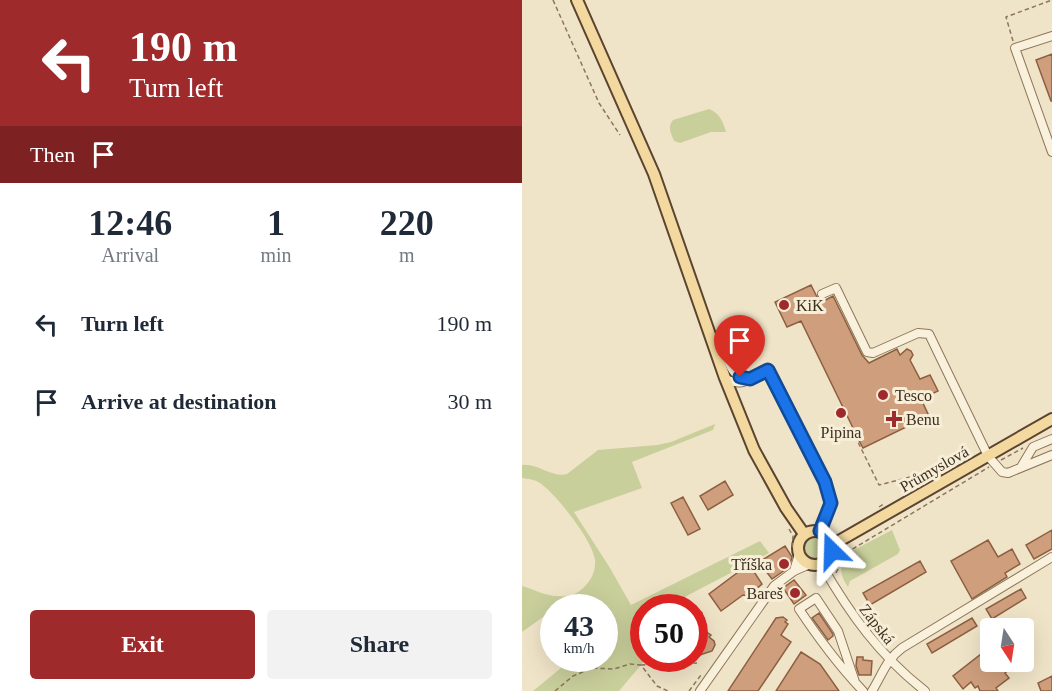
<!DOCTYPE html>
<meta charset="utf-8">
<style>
body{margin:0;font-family:Georgia,serif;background:#f2f2f3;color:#1f2937;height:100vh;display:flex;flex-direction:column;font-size:22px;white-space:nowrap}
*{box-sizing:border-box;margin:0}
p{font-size:20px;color:#747a83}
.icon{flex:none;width:33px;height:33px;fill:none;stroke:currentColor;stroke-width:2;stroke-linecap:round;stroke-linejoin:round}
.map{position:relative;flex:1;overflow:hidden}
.details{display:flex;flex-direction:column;background:#fff;width:522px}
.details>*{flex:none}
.guide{background:#9e2a2b;color:#fff;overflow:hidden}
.needle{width:39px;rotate:168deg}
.controls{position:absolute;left:458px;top:618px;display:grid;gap:12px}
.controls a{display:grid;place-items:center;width:54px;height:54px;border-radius:6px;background:#fff;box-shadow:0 6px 24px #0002;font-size:30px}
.speed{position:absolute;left:18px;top:594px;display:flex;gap:12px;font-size:30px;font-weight:700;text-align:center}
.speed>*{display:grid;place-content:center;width:78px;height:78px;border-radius:50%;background:#fff;box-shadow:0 6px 24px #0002;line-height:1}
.speed small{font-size:15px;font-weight:400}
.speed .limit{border:9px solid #d22;background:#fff;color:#111}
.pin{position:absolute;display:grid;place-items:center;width:51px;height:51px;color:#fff;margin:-62px -26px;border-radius:50% 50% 50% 0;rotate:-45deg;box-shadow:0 0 6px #0007}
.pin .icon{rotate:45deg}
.me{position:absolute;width:66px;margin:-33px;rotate:338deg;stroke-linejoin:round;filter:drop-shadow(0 0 4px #0008)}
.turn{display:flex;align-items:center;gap:21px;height:126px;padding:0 30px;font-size:27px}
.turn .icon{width:78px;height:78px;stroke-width:2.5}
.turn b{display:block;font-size:42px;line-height:51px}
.then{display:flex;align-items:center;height:57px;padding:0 30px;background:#0003;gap:12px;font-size:22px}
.eta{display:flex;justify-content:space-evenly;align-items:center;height:102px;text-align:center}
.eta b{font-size:36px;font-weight:700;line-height:42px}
.cta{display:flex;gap:12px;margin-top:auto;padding:12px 30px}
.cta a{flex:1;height:69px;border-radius:6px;background:#9e2a2b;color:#fff;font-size:24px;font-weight:700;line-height:69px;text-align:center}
.cta a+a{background:#f2f2f3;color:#1f2937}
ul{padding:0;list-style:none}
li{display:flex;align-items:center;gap:18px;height:78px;padding:0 30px}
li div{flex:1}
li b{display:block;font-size:22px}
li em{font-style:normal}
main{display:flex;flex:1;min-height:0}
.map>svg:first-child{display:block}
.green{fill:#c9cf9b}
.building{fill:#cf9f7d;stroke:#8d5f41;stroke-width:1.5}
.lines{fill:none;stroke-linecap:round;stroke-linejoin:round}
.minor-casing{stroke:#8d765c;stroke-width:10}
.major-casing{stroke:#5b4430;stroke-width:14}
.path{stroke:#8d765c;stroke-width:1.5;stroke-dasharray:4.5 3;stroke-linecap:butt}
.minor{stroke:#faf1dc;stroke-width:8}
.major{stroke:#f3d9a0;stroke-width:10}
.route-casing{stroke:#114b97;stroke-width:15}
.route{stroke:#1a73e8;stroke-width:10}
.poi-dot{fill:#9e2a2b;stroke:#f7eed8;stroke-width:2}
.labels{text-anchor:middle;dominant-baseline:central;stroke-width:6;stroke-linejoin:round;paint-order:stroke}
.poi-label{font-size:16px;fill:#3d2e20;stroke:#f7eed8;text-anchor:start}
.street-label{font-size:16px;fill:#3d2e20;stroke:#f7eed8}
</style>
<main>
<section class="details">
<div class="guide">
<div class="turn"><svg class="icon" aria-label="left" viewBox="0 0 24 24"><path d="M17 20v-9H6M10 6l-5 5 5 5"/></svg><div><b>190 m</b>Turn left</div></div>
<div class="then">Then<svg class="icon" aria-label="arrive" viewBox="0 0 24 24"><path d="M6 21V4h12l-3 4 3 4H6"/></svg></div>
</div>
<div class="eta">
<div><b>12:46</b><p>Arrival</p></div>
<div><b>1</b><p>min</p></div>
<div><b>220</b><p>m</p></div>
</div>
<ul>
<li><svg class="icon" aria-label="left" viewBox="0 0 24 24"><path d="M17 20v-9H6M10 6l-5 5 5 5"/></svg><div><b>Turn left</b></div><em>190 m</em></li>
<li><svg class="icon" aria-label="arrive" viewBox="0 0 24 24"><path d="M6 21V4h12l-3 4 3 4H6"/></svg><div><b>Arrive at destination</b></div><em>30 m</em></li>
</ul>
<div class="cta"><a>Exit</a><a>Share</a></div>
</section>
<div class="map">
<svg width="530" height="691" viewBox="0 0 530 691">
<rect width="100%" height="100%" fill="#f0e4c8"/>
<!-- green -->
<path class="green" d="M187 109C198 113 201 122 204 132H189L158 143 152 141C149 133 145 127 151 120Z
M193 424 191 430 110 462 120 488 52 512 88 568 109 605 238 541 247 553 153 602 150 607 122 608V658L124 659 97 691H11L50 659 82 658V608H32L31 610 0 632V586C11 589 24 596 35 596 48 597 55 595 64 585 70 579 74 569 73 560 71 541 34 494 18 483 12 479 6 479 0 478V465C16 463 29 478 45 474L76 450 135 445 149 442Z
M370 530 378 550 376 554 328 581 326 587C316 573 317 564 330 551Z
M280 548a13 13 0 1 1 26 0a13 13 0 1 1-26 0Z"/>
<!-- building -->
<path class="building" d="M530 54V101H529L514 60Z
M289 285 298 303 311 296 340 355 347 363 375 349 378 355 385 349 389 351 391 355 388 360 398 379 408 375 416 391 399 399 407 416 341 448 334 435 331 437 328 430 331 428 279 321 265 327 253 302Z
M203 481 211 495 186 510 178 496Z
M161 497 178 529 166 535 149 503Z
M530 530V549L512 559 504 545Z
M466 540 476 557 490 549 498 564 483 573 485 577 450 599 429 561Z
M263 546 270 557 267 567 250 579 237 562Z
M398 561 404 572 348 605 341 593Z
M227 564 240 584 226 596 221 595 199 611 187 594Z
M272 580 284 595 272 604 261 588Z
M499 589 504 598 470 619 464 609Z
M172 608 180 613 173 624 189 635 187 637 192 641 193 645 190 651 172 657Z
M297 613 311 634V636L306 640 290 618Z
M261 617 265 620 263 622 266 624 259 635 269 642 236 691H206L254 618Z
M450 618 455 626 410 653 405 644Z
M468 647V662H482L488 669 483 673 487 678 474 688 476 691H458L456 686 453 688 449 682 441 689 431 676Z
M279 652 298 664 317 691H254Z
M335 657H341V660L350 661 349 675H337L334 666Z
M530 676V691H519L516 683Z"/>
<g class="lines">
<!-- minor casing -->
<g class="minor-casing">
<path id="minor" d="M530 36 493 48 530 152
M300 294 314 288 345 352 351 353 396 333 407 334 466 456 480 472 486 473 530 455
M192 338C195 342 199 346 201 350 210 365 206 375 227 378
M203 378C219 389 231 377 246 370L303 482 309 503 298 531
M499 467 511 447 530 439
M299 564C328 614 357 655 403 691
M272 571 277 554
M333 682 316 631 294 598 277 609C297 639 316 665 341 691
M178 691 252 586 272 571 288 564
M350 691C360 675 364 660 380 648L530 557"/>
</g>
<!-- major casing -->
<g class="major-casing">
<path id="major" d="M55 0 132 174 203 378 232 450 264 508 282 534
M276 548a17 17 0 1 1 34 0a17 17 0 1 1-34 0Z
M310 545 530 419"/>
</g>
<!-- path -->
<path class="path" d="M31 0 77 103 98 135
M491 41 484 17 530 0
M333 436 357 485 400 474H405L408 478
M479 460 501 448
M357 507 363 503
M267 529 271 536 270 550
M314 573 324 553 467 467
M119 665 175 663
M33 691 51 676 70 668 92 669 108 664 119 665 135 686 146 691
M167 691 179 675"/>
<!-- minor -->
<use href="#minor" class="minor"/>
<!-- major -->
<use href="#major" class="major"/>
</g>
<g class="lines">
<!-- route casing -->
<g class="route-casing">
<path id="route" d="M218 377 228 379 246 370 303 482 309 503 298 531 308 540 310 551"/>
</g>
<!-- route -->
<use href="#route" class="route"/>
</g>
<!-- markers -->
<g class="poi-dot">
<circle cx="262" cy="305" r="6"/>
<circle cx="361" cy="395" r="6"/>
<circle cx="319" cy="413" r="6"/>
<path d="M369 410h6v6h6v6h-6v6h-6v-6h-6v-6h6z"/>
<circle cx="262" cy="564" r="6"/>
<circle cx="273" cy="593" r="6"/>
</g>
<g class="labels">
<!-- poi labels -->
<g class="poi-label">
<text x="274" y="305">KiK</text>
<text x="373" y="395">Tesco</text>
<text x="384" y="419">Benu</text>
<text x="319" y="432" text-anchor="middle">Pipina</text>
<text x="250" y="564" text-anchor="end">Tříška</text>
<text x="261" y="593" text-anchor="end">Bareš</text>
</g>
<!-- street labels -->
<g class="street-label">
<text transform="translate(412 469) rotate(-30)">Průmyslová</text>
<text transform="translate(355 624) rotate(52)">Zápská</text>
</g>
</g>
</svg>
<div class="controls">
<a><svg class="needle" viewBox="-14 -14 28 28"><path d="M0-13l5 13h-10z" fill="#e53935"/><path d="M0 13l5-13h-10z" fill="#747a83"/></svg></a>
</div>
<div class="speed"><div>43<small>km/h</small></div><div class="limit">50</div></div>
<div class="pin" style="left:218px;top:377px;background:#d93025"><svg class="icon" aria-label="arrive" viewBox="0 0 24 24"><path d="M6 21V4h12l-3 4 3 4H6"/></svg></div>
<svg class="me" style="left:310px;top:551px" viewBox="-20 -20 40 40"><path d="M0-17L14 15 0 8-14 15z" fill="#1a73e8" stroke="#fff" stroke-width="4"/></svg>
</div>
</main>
